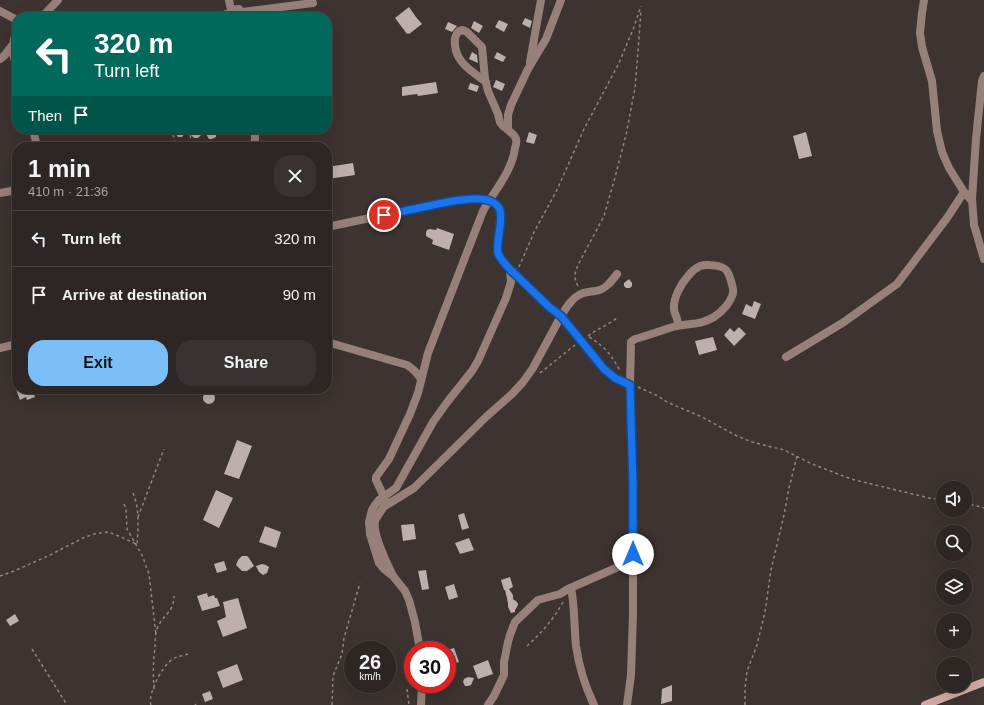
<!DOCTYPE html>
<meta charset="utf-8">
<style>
body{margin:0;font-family:Helvetica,sans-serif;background:#3a3231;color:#f1f3f6;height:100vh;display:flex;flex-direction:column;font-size:15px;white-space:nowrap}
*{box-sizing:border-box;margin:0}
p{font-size:13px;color:#a7a5a6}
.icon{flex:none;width:22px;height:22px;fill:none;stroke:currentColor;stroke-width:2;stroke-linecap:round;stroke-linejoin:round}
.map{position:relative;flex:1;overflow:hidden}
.side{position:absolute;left:12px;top:142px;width:320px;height:252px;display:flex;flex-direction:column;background:#2e2624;border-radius:16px;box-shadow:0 4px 16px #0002,0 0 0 1px #494341}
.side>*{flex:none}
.guide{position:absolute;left:12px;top:12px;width:320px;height:122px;border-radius:16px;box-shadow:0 4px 16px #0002,0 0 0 1px #494341;background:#00695c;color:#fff;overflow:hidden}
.buttons{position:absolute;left:936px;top:481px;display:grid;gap:8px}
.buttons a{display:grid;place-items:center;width:36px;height:36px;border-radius:50%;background:#2e2624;box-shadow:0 4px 16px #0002,0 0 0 1px #494341;font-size:20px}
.speed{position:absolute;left:344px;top:641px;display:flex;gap:8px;font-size:20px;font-weight:700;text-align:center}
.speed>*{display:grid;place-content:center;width:52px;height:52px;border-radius:50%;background:#2e2624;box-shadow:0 4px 16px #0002,0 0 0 1px #494341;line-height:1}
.speed small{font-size:10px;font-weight:400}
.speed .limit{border:6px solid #d22;background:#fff;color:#111}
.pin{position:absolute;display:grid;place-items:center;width:34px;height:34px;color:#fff;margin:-17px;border:2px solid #fff;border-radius:50%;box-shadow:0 1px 4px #0007}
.me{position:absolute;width:44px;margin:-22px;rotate:0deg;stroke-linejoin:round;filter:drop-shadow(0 0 3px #0008)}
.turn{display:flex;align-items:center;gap:14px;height:84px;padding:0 16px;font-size:18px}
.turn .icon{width:52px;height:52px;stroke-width:2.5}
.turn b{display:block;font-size:28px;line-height:34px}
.then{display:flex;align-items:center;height:38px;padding:0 16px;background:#0003;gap:8px;font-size:15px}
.round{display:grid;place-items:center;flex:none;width:42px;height:42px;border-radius:16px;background:#3a3231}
.headline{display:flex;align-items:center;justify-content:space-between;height:68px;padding:0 16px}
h1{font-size:24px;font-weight:600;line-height:30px}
.action{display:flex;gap:8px;margin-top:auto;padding:8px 16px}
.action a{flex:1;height:46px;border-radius:16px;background:#7abff8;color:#111;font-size:16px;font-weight:600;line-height:46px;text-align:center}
.action a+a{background:#3a3231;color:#f1f3f6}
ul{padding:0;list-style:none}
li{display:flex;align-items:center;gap:12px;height:56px;padding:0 16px;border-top:1px solid #494341}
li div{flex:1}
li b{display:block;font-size:15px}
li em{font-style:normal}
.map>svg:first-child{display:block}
.building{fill:#bcafac}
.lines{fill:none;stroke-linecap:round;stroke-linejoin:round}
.path{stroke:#908784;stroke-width:1.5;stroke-dasharray:3 3;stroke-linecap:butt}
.street{stroke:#98807a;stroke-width:8}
.secondary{stroke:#d0aaa1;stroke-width:8}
.route-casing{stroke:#114b97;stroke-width:10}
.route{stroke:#1a73e8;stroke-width:7}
</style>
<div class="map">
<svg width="984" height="705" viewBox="0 0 984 705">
<rect width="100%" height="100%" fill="#3d3330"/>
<!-- building -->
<path class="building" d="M409 7 416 17 422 24 409 34 408 33 407 34 395 18Z
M525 18 532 21 530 28 522 24Z
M499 20 508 24 504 32 495 27Z
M474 21 483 26 479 33 471 28Z
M448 22 457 26 452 32 445 29Z
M472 52 477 55 478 63 469 59Z
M497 52 506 57 503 62 494 58Z
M496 80 505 84 502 91 493 87Z
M436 82 438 93 418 96 417 94 402 96V87Z
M470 83 479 86 477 92 468 89Z
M178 130H182L185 133 182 137H178L176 134Z
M196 130 202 134 198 138H194L190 134 194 131Z
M210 130H213L216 134V137L212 139H209L206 134Z
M529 132 537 135 534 144 526 142Z
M806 132 812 156 799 159 793 136Z
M353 163 355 175 328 179 327 167Z
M437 228 454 234 449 250 432 244 433 240 426 236V232L427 230 430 229 436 230Z
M629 279 632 283V286L630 288H626L624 286V283Z
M754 301 761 304 755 319 742 314 746 304 752 307Z
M739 327 746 334 734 346 724 335 730 328 734 332Z
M713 337 717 350 699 355 695 341Z
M16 389H32L35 397 27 400 26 397 20 400Z
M203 398a6 6 0 1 1 12 0a6 6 0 1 1-12 0Z
M237 440 252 446 239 479 224 474Z
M216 490 233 498 219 528 203 520Z
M464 513 469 528 462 530 458 515Z
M414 524 416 539 403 541 401 525Z
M265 526 281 532 276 548 259 542Z
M469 538 474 550 460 554 455 543Z
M242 556H247L249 558 254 566 247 571H242L236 565 238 560Z
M224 561 227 570 217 573 214 564Z
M262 564 266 565 269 567 267 573 263 575 259 572 256 566Z
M426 570 429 589 422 590 418 571Z
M510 577 513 587 509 589 513 595V599L517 602 518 604 517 607 515 610V612L511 613 508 607V603L505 590H504L501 580Z
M454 584 458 597 449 600 445 587Z
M207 593 208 597 214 595 215 598H217L220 606 202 611 197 596Z
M238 598 247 628 223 637 217 621 226 617 223 602Z
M15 614 19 621 10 626 6 620Z
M454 648 459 662 447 666V650Z
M488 660 493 674 478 679 473 666Z
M237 664 243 680 223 688 217 672Z
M468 677 474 678 471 685 468 686H465L463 682 464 679Z
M672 685V701L661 704 662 689Z
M210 691 213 699 205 702 202 694Z"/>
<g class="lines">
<!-- path -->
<path class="path" d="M171 129 176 145 207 144
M190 129 191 144
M519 267 535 230 556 192 584 129 619 63 634 27 641 6
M578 286C573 277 575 272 579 263L604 216 614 181 626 135 635 88 639 38 641 10
M588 336C597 329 608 325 617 318
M589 337C604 346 612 355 620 371
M540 373 575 345
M638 387 658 396 667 402 702 417 737 436 752 442 784 450 812 464 851 479 929 498 943 500
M133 493C140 510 138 528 137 546
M965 503 984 508
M124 504 126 509 127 529 142 555 149 574 156 635
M138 517 164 449
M0 576 14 571 48 556 83 538 94 534 108 532 121 537 136 544
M527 646C541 633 554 619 563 602
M32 649 67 705
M154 689C153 675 153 662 155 648 155 642 155 635 157 629 162 615 174 613 174 596
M407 689 409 705
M151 705C147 695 163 664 173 659 177 656 183 656 188 654
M195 705 196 704
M332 705 333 676 342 654 344 638 360 583
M745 705V688L747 671 757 645 765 612 771 570 784 515 789 488 797 456"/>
<!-- street -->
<path class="street" d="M229 0 231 10 239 9
M924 0 922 13 920 33 922 47 932 81 937 131 942 152 949 168 964 192 972 201
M0 11 17 20
M42 17 58 0
M228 17 226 14 313 3
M17 27 14 40 13 54 17 67
M0 59 4 56 14 43
M530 62 541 0
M984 76 982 81 976 139 972 199 974 225 984 259
M486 82C473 72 456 63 455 45 454 39 455 35 459 31L463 30 467 32 482 47 485 79 488 91 498 114 500 122 503 126 508 130
M33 129 37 147
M255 147V129
M0 193 17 190
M327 227 384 215 402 212 443 203 470 199H484L490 201 496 204 499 207 501 213 497 246 498 253 501 259 506 264 510 270 511 282 506 298 478 361 472 371 448 401 433 422 396 488 379 500 375 505 372 510 369 522 370 534 379 563 384 569 393 576 405 591 409 600 415 622 420 650
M510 270 515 274 548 305 561 316C566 308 571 299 579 295 584 292 589 292 595 291 605 290 611 282 617 274
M327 342 407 365C414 369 417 373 421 379
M0 348 17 344
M786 357 844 322 876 299 897 284 947 218 964 192
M384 497 376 480V477L389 459 410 414 418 393 428 353 483 211C494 191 512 172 515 148 516 145 517 142 516 139 515 135 511 133 508 130V115L511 105 528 69 546 39 561 0
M387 502C384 507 377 516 375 521 372 534 387 563 393 576
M385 506 414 488 486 417 512 394 523 382 533 368 561 316 604 369 615 378 630 385
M571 588C575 607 574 627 576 646 579 667 585 686 594 705
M421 705 422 684
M488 705 494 696 504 675V662L508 642 510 635 515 622 538 600 560 594 568 589 625 564
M627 705 631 675 633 614V486L630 385 631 342 635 339C649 335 663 330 676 326 690 323 701 325 714 317 722 312 731 302 733 293 734 290 732 285 731 281 730 278 729 273 726 270 722 265 706 264 700 266 696 268 691 272 688 276 681 284 673 298 674 309 674 315 680 320 677 326"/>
<!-- secondary -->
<path class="secondary" d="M925 705 984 682"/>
</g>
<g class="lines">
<!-- route casing -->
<g class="route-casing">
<path id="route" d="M384 215C407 211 430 205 453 201 464 200 476 197 487 200 491 201 497 204 499 208 503 215 499 233 498 241 498 245 497 249 498 253 500 259 510 270 515 274L548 306 561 316 604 369 615 378 630 385 633 486V554"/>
</g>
<!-- route -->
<use href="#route" class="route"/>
</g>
</svg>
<div class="buttons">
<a><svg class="icon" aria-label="sound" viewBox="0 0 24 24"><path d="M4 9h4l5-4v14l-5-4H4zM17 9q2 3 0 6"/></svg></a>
<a><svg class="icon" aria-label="search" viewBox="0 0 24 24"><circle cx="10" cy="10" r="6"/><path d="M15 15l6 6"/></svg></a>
<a><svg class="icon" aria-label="layers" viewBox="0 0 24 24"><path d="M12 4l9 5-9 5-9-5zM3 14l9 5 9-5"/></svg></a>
<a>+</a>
<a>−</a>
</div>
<div class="speed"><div>26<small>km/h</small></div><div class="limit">30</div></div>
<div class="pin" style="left:384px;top:215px;background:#d93025"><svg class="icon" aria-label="arrive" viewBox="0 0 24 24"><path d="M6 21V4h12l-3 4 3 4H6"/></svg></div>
<svg class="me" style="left:633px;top:554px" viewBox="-20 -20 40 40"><circle r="19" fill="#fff"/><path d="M0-13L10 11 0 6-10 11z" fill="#1a73e8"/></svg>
<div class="guide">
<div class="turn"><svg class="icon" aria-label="left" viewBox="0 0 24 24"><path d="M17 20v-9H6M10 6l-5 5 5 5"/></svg><div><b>320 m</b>Turn left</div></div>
<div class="then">Then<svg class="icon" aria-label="arrive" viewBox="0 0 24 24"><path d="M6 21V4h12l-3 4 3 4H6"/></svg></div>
</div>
<section class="side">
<div class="headline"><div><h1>1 min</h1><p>410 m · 21:36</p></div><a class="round"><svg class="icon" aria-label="close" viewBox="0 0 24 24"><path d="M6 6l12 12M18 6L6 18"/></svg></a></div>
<ul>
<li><svg class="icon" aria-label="left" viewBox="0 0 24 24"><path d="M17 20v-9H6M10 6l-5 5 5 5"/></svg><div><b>Turn left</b></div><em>320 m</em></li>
<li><svg class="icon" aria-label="arrive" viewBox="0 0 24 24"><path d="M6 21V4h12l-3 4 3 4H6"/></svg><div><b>Arrive at destination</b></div><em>90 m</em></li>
</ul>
<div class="action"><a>Exit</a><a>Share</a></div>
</section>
</div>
